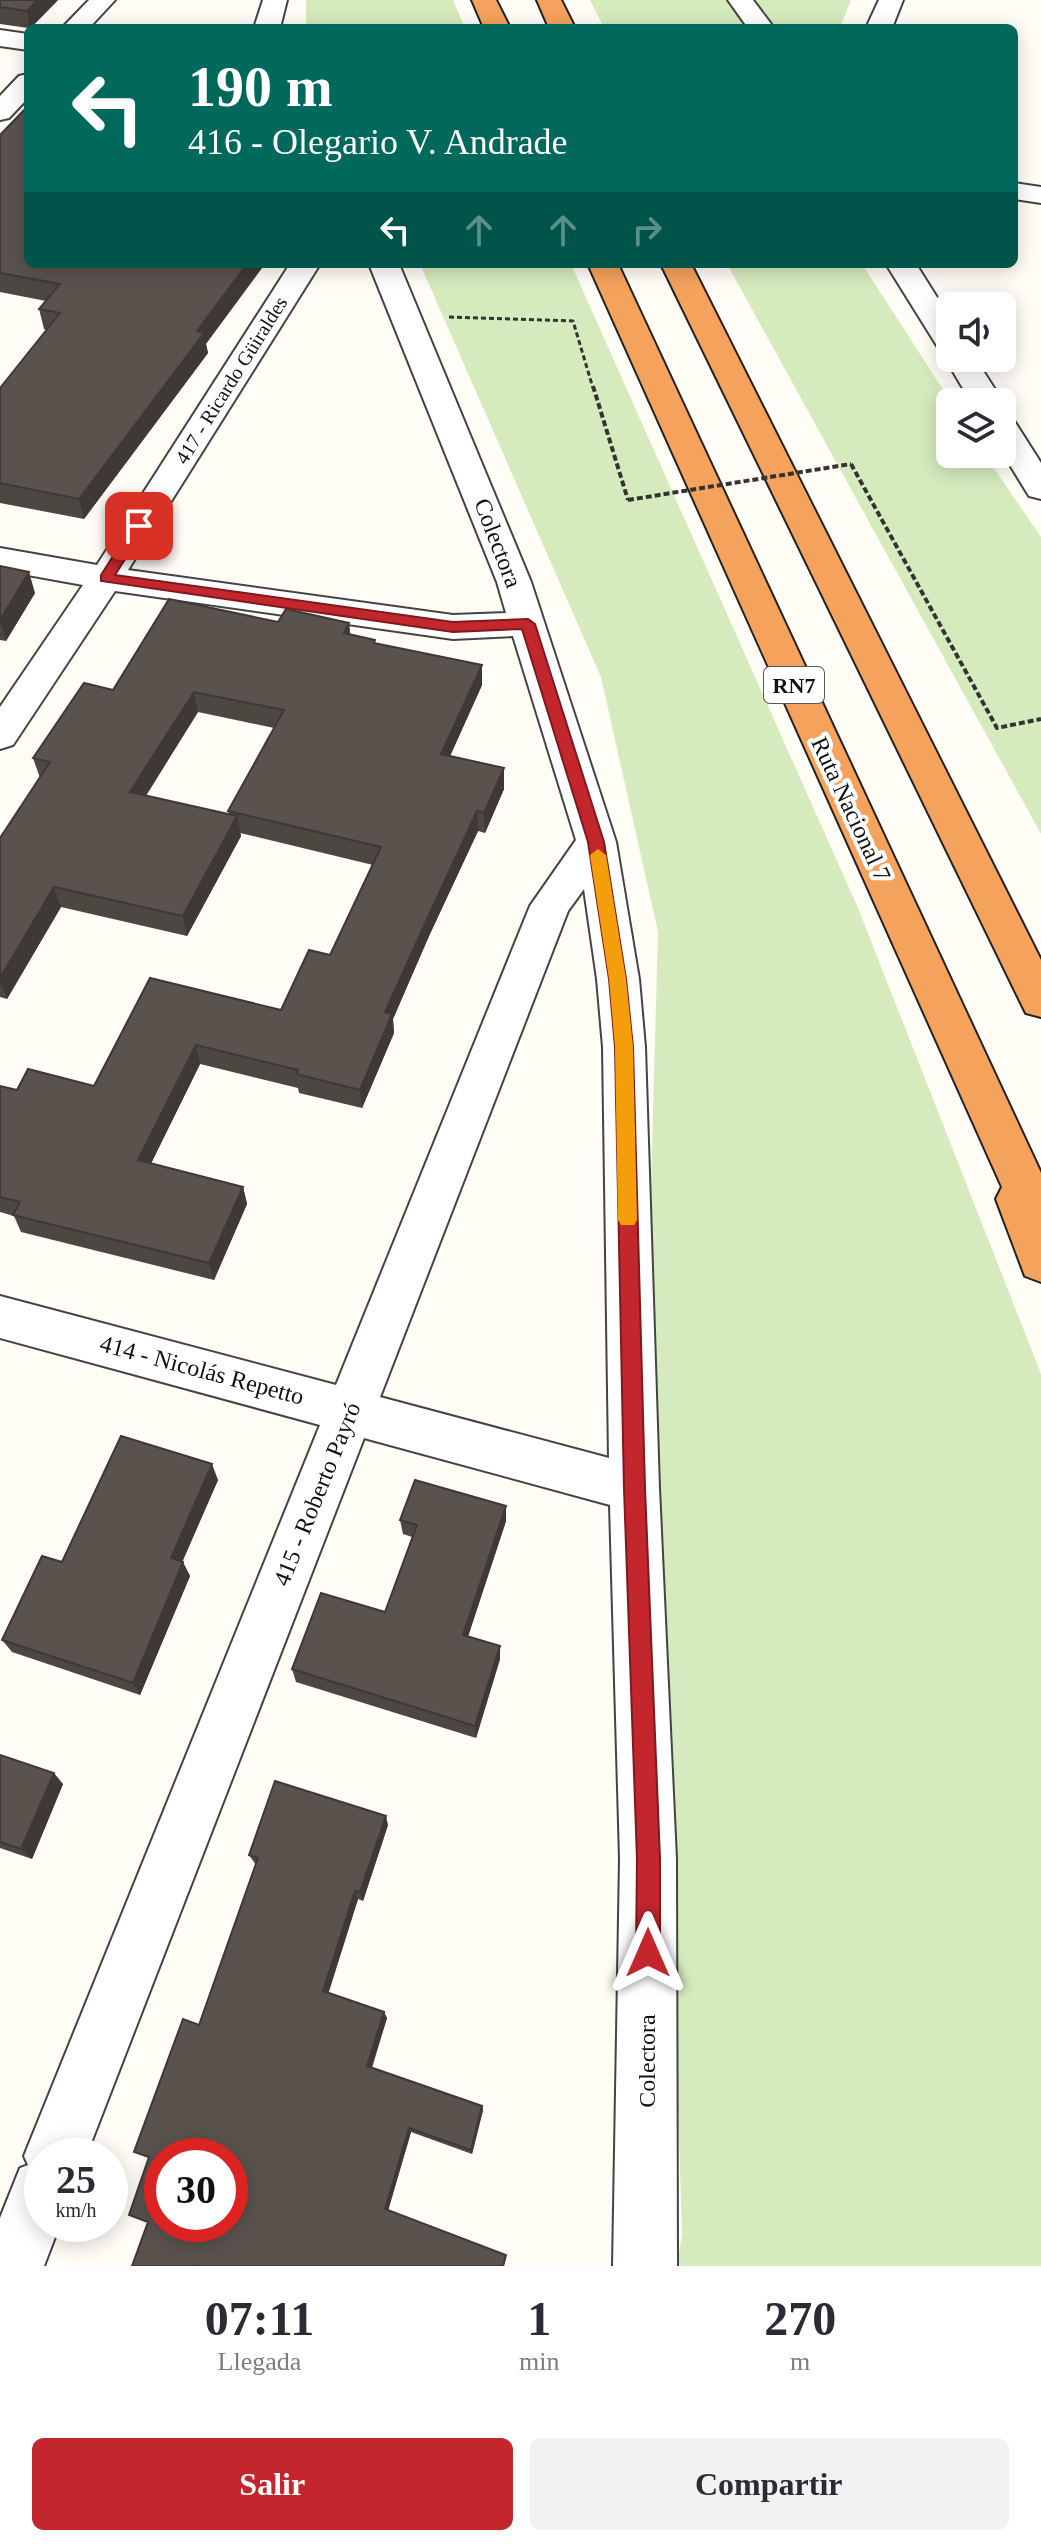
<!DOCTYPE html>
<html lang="es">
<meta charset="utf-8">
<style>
body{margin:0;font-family:Georgia,serif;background:#f2f2f3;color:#2b2b33;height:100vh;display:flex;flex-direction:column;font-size:30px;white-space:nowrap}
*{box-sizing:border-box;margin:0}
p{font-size:26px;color:#7c7c81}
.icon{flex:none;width:44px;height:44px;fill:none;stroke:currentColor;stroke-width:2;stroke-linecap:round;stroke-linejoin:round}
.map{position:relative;height:2266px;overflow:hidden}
.side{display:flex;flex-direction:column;background:#fff;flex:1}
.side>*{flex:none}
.guide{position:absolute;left:24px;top:24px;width:994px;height:244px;border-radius:12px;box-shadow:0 4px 20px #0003;background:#00695c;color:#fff;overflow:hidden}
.tools{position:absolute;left:936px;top:292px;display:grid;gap:16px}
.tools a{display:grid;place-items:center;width:80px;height:80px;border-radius:12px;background:#fff;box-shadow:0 4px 20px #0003;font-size:40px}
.speed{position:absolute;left:24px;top:2138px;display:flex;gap:16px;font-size:40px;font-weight:700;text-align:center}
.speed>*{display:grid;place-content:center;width:104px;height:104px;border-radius:50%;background:#fff;box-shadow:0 4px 20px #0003;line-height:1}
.speed small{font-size:20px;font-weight:400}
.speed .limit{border:12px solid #d22;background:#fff;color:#111}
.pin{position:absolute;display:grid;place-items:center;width:68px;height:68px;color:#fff;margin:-34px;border-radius:16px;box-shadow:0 4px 12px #0006}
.me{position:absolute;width:88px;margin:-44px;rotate:0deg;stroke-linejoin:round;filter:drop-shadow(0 0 6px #0008)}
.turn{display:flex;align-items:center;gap:28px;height:168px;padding:0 32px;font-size:36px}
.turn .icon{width:104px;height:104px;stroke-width:2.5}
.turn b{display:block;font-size:56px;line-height:68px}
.lanes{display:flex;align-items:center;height:76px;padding:0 32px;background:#0003;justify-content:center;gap:40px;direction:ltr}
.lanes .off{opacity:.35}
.eta{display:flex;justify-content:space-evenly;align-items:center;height:136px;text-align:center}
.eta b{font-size:48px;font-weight:800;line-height:56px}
.action{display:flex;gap:16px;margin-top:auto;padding:16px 32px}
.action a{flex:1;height:92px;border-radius:12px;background:#c4262e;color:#fff;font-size:32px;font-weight:800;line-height:92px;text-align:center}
.action a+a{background:#f2f2f3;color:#2b2b33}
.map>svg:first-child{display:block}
.green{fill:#d5ebbd}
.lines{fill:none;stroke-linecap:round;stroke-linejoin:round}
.minor-casing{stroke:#444;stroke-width:4}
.tertiary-casing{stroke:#444;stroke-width:4}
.motorway-casing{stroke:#222;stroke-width:4}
.path-far1{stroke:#333;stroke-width:3;stroke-dasharray:5 3;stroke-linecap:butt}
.path{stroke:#333;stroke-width:4;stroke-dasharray:6 3;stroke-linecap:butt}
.minor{fill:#fff;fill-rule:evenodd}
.tertiary{fill:#fff;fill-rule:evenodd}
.motorway{fill:#f5a25d;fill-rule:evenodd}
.path-bridge{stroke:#333;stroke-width:4;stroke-dasharray:6 3;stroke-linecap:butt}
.wall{fill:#4d4742;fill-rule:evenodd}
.shaded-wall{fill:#3f3936}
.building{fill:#5a524d;stroke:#3f3936;stroke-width:2;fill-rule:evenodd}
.route{fill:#c4262e;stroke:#7f191e;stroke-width:2}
.slow{fill:#f59e0b}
.labels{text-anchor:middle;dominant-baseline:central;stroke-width:8;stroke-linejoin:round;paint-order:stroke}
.far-street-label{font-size:20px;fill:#111;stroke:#fff}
.shield{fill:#fff;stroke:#585858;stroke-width:2}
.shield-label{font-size:22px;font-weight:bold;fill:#111}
.street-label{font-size:24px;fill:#111;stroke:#fff}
</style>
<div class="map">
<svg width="1041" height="2266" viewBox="0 0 1041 2266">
<rect width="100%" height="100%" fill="#fffdf5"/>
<!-- green -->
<path class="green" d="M306 0H453L465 28H306Z
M590 0H733L750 28H604Z
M755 0H851L840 28H777Z
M420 264H571L858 908 1041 1374V2266H677L682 2234 650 1220 658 932 601 677Z
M727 264H862L951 402 950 454H984L1041 537V834Z"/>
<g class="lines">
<!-- minor casing -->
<g class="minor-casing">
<path id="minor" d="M879 0H903L892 28H866Z
M28 74V98L9 118 0 120V96L19 76Z
M290 264H320L128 570 453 615 506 613 497 582 369 264H399L531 582 616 842 639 979 645 1047 659 1488 676 1859 677 2266H613L620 1859 610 1505 364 1438 86 2156H42V2224H60L44 2266H0V2218L20 2168 28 2165 24 2156 320 1425 0 1338V1296L336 1385 530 906 576 840 513 636 453 639 115 591 13 745 0 749V707L83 585 0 570V548L97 565ZM584 889 597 979 603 1047 609 1458 380 1397 568 911Z"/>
</g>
<!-- tertiary casing -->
<g class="tertiary-casing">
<path id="tertiary" d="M89 0H115L89 28H62Z
M263 0H287L280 28H254Z
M728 0H753L774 28H748Z
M0 30 28 34V50L0 46Z
M1014 183 1041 187V203L1014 199Z
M886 264H916L950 318V351L939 349Z
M949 351 950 358H975L1003 402 1002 403 971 402 945 358Z
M1002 416 1013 419 1041 463V499L1029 496 1002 452Z"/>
</g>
<!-- motorway casing -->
<g class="motorway-casing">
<path id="motorway" d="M472 0H496L510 28H484Z
M537 0H561L575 28H549Z
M588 264H618L1041 1173V1282L1025 1276 996 1199 1002 1187Z
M661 264H691L1041 960V1017L1026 1013 1020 1001Z"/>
</g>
<!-- path-far1 -->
<path class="path-far1" d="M449 317 573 321 593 388"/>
<!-- path -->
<path class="path" d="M593 386 628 500
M851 464 997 728 1041 719"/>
<!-- minor -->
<use href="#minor" class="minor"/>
<!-- tertiary -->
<use href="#tertiary" class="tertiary"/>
<!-- motorway -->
<use href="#motorway" class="motorway"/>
<!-- path-bridge -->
<path class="path-bridge" d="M628 500 851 464"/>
</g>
<!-- wall -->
<path class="wall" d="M0 0H58L31 28H28L0 24Z
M0 135 206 344 208 353 84 519 0 503V388L46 330 44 329 39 309 46 301 0 292Z
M0 566 35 593 6 641 0 640Z
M278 622 349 623 350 635 375 640V643L482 665V685L450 756 504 789 485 833 478 831 429 936 393 1019 394 1033 362 1108 299 1093 298 1088 200 1064 151 1163 243 1187 247 1204 214 1280 21 1232 14 1216 0 1212V1086L17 1090 94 1086 281 1010 330 955 373 865 240 833 241 836 187 936 61 907 7 999 0 997V838L40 778 33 758 113 690ZM198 712 274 728 228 811 229 814 146 796Z
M218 1480 182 1561 190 1576 140 1695 12 1652 2 1640 62 1562Z
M400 1520 506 1521 468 1637 500 1646V1659L476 1738 296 1682 292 1669 385 1612 412 1537 403 1534Z
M0 1755 63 1784 32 1859 0 1848Z
M388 1825 363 1901 358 1899 328 1993 384 2012 387 2018 372 2068 482 2106 483 2110 472 2154 411 2132 388 2210 506 2257 504 2266H132L148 2222 149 2158 134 2152 199 2025 256 1865 249 1855Z"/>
<!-- shaded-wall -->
<path class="shaded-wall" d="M37 0H58L30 28 27 11Z
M247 264H265L206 344 208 353 84 519 79 499 197 331Z
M29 572 35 593 6 641 0 620Z
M349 623 351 644 344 633Z
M482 665V685L442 774 441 754Z
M194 692 198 712 135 812 130 792Z
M504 768V789L485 833 484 813Z
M477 811 478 831 429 936 393 1019 394 1033 362 1108 360 1090 385 1012 428 917Z
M237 816 241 836 187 936 183 916Z
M54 887 61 907 7 999 0 982V978Z
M196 1045 200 1064 144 1178 138 1160Z
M243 1187 247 1204 214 1280 209 1263Z
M212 1464 218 1480 178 1572 171 1558Z
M506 1506V1521L464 1648 463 1635Z
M183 1562 190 1576 140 1695 133 1683Z
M500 1646V1659L476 1738 475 1726Z
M54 1773 63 1784 32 1859 21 1849Z
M386 1816 388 1825 363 1901 360 1892Z
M355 1891 358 1899 327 1998 323 1991Z
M384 2012 387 2018 370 2071 367 2066Z
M482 2106 483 2110 472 2154 471 2150Z
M409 2128 411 2132 388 2211 385 2209Z"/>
<!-- building -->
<path class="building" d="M0 0H37L27 11 0 7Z
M28 106V264H247L197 331 204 333 79 499 0 483V388L60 313 39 309 60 284 0 273V135Z
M0 566 29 572 0 620Z
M169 599 278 622 286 609 349 623 344 633 375 640 374 643 482 665 441 754 504 768 484 813 477 811 428 917 385 1012 392 1014 360 1090 296 1074 298 1070 196 1045 138 1160 243 1187 209 1263 13 1215 20 1202 0 1197V1086L17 1090 28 1069 94 1086 150 978 281 1010 309 950 330 955 381 847 228 811 284 710 194 692 130 792 237 816 183 916 54 887 0 978V838L50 762 33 758 84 683 113 690Z
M121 1436 212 1464 171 1558 183 1562 133 1683 2 1640 42 1556 62 1562Z
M415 1480 506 1506 463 1635 500 1646 475 1726 292 1669 321 1593 385 1612 417 1525 400 1520Z
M0 1755 54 1773 21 1849 0 1842Z
M275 1781 386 1816 360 1892 355 1891 323 1991 384 2012 367 2066 482 2106 471 2150 409 2128 385 2209 506 2255 503 2266H132L148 2222 129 2215 149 2157 134 2152 183 2019 199 2025 258 1858 249 1855ZM162 2156H230V2224H162Z"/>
<!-- route -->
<path class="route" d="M139 521 146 526 115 575 453 622 528 619 535 624 604 842 626 979 633 1047 645 1488 660 1859V1953L656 1961 648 1965 639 1961 636 1953 637 1859 624 1488 615 1047 609 979 588 842 522 629 453 632 101 581V575L134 523Z"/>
<!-- slow -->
<path class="slow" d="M598 849 606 855 626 979 633 1047 637 1220 634 1225H621L618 1220 615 1047 609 979 590 855Z"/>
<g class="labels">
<!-- far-street labels -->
<g class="far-street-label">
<text transform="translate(231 380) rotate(-58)">417 - Ricardo Güiraldes</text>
</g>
<!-- shield labels -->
<rect class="shield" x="764" y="667" width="60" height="36" rx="6"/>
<g class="shield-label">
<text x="794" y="685">RN7</text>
</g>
<!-- street labels -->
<g class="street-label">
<text transform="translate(498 543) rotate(69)">Colectora</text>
<text transform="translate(851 809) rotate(65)">Ruta Nacional 7</text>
<text transform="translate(202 1370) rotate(15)">414 - Nicolás Repetto</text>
<text transform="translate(317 1494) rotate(-68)">415 - Roberto Payró</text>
<text transform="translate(647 2061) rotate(-90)">Colectora</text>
</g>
</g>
</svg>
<div class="tools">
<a><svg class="icon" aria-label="sound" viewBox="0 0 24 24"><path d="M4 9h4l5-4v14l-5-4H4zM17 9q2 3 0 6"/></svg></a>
<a><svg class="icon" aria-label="layers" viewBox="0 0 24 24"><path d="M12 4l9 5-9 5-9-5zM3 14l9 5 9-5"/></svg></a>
</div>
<div class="speed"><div>25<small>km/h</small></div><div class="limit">30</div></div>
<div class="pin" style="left:139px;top:526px;background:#d93025"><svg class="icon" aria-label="arrive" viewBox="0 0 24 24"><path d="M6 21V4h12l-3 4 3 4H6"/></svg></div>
<svg class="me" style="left:648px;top:1953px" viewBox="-20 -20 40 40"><path d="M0-17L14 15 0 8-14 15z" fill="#c4262e" stroke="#fff" stroke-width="4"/></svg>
<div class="guide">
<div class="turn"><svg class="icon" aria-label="left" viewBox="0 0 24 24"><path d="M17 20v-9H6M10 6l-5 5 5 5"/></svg><div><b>190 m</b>416 - Olegario V. Andrade</div></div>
<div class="lanes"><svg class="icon" aria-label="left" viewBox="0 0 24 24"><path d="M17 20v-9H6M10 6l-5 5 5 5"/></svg><svg class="icon off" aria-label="ahead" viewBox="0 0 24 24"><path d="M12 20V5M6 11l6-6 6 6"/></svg><svg class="icon off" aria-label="ahead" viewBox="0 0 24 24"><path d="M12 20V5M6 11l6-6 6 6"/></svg><svg class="icon off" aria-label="right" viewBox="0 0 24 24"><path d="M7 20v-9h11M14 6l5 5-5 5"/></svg></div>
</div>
</div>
<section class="side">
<div class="eta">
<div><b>07:11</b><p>Llegada</p></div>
<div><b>1</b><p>min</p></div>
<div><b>270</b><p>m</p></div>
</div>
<div class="action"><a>Salir</a><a>Compartir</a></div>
</section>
